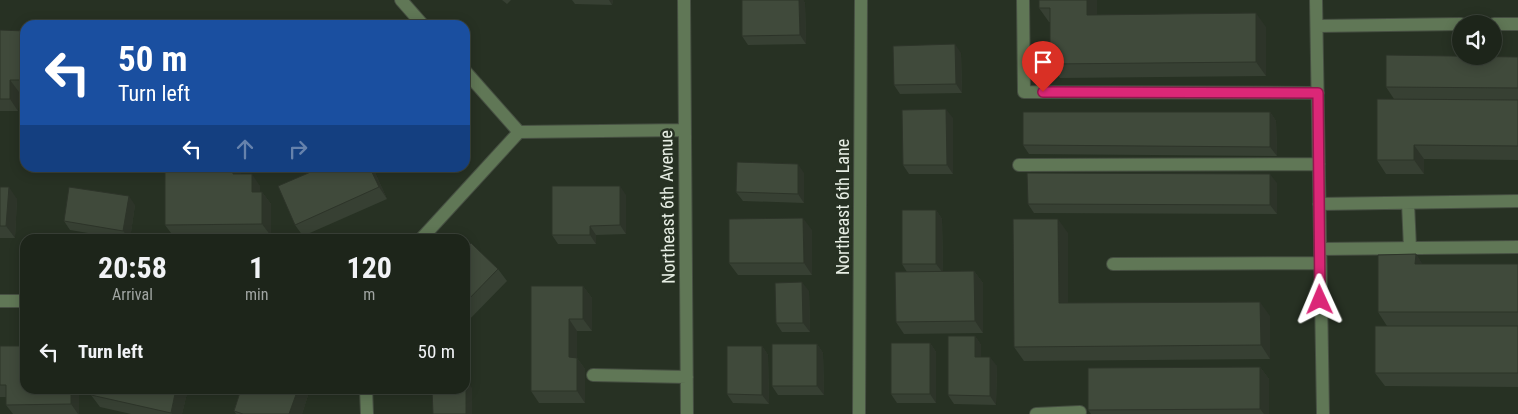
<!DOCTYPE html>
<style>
body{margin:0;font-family:"Roboto Condensed",sans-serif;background:#2a3127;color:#f1f3f6;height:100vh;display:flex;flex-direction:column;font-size:19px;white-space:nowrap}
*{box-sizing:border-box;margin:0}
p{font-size:16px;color:#a0a5a2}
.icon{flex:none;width:28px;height:28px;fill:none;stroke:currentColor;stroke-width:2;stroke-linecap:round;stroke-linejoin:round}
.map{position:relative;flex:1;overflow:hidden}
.panel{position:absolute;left:20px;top:234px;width:450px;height:160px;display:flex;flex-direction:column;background:#1d251a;border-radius:15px;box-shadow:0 2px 12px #0003,0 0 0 1px #3b4239}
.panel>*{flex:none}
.guide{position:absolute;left:20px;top:20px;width:450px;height:152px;border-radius:15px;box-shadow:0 2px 12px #0003,0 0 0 1px #3b4239;background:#1a4fa0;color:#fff;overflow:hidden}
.fabs{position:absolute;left:1452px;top:15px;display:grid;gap:10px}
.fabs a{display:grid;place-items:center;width:50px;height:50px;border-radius:50%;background:#1d251a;box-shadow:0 2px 12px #0003,0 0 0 1px #3b4239;font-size:25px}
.pin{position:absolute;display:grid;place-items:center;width:42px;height:42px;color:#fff;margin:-51px -21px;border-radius:50% 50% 50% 0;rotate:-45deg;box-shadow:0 0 5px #0007}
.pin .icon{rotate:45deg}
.me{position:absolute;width:55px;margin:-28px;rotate:359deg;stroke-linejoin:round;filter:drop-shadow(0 0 4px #0008)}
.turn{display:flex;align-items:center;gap:18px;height:105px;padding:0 15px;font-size:22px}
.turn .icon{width:65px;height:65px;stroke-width:2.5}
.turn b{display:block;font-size:35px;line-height:42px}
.lanes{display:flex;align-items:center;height:48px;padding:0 15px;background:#0003;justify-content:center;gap:25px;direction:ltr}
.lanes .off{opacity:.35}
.eta{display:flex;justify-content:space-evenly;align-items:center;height:85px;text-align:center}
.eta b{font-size:30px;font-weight:700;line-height:35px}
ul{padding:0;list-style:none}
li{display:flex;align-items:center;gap:15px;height:65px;padding:0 15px}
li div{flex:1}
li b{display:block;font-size:19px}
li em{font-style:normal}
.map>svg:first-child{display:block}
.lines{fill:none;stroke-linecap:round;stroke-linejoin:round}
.minor-casing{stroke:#464f42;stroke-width:14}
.minor{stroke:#607756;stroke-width:12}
.wall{fill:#374033}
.shaded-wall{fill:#2d3429}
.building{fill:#404a3b;stroke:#2d3429}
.route-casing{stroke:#8e194d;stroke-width:12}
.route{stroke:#db2777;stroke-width:9}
.labels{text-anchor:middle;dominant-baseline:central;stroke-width:5;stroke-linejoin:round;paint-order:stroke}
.street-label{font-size:18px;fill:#e6ede3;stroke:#273123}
</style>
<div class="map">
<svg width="1518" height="414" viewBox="0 0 1518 414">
<rect width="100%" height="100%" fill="#273123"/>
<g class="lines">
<!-- minor casing -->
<g class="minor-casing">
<path id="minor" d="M401 0 423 25
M684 0 687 414
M1023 0 1024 92 1318 93
M1316 0 1323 414
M1494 24H1518
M1317 26 1461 24
M465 71 519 132
M519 132 684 130
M1019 165 1319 164
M1408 203 1410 248
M1319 204 1518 201
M421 239 519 132
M1320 249 1518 247
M1113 264 1320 263
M0 301H25
M593 375 687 377
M366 389 367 414
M859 414 861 0
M1036 414 1080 412"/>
</g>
<!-- minor -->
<use href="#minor" class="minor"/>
</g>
<!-- wall -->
<path class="wall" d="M502 0H511L507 4Z
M572 0H613L612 5 575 4Z
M742 0H803L805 3 806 44 748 45 742 36Z
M1097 0V15L1266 27V76L1060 78 1050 64V22H1049L1039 8Z
M0 30 25 31V92H19L18 111H0Z
M961 53 962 93 900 94 894 85Z
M1518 57V160L1424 159V174H1386L1377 160 1460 99H1394L1386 87Z
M1270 112 1276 121 1277 156 1029 154 1023 145Z
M953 118V174H909L903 165Z
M373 168 387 199 303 236 295 225Z
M241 171V174L260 186V192H262L271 204V236L174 237 165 225Z
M804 173V203L743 201 736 192Z
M1277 183V214L1034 213 1028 204Z
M0 187 17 199 15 238H0Z
M626 195V234L596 235V244H558L552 235Z
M135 205 130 239H124L70 230 64 221Z
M936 210 942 219 943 272 974 271 983 283V333L904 334 896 322 907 272 902 264Z
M812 230V275H738L729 263Z
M1068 233V303L1270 316V359L1024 361 1014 347Z
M465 249 498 269 507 281 465 324Z
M1416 254 1422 264H1518V387L1385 386 1375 373 1387 326 1378 312Z
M583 286 592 298V331H577V358L585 369V403H539L531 391Z
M809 291 810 332H782L776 323Z
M975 336 981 345V357L997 366 996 405 954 404 948 395Z
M930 343 936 352V403H897L891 394Z
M817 344 823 353 824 395H778L772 386Z
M0 346 79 389V414H13L6 405V397H0Z
M762 346 768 355 769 404 733 403 727 394Z
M1260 367 1269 379V414H1091L1088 410Z
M93 389H188L182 414H131L100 407 91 395Z
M241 389H310L302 414H236L234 411Z"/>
<!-- shaded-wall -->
<path class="shaded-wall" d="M609 0H613L612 5Z
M799 0H803L805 3 806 44 800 35Z
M1087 0H1097V29L1087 15Z
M1256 13 1266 27V76L1256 62Z
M955 44 961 53 962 93 956 84Z
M10 80 19 92 18 111 10 99Z
M946 109 953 118V174L947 165Z
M1270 112 1276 121 1277 156 1270 147Z
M1414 145 1424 159V174L1414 160Z
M798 164 804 173V203L798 194Z
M233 168H239L241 171V186L233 174Z
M370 168H373L387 199 379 187Z
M252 174 260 186V204L252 192Z
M1270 174 1277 183V214L1270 205Z
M620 186 626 195V234L620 225Z
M9 187 17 199 15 238 6 226Z
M262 192 271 204V236L262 224Z
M129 196 135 205 130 239 123 231Z
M936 210 942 219 943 273 936 264Z
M803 218 812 230V275L804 263Z
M1058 219 1068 233V317L1059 303Z
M590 226 596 235V244L590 235Z
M1416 254 1425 268 1415 264Z
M974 271 983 283V333L975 321Z
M802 282 809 291 810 332 803 323Z
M583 286 592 298V331L583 319Z
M1260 302 1270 316V359L1261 345Z
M569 319 577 331V358L585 369V403L577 391 569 357Z
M975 336 981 345V366L975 357Z
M930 343 936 352V403L930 394Z
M817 344 823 353 824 395 817 386Z
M762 346 768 355 769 404 762 395Z
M990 357 997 366 996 405 990 396Z
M1260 367 1269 379V414H1264L1260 409Z
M466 379 472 388V414H466Z
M71 389H79V414H78L71 404Z
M176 389H188L182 414H172L171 413Z
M298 389H310L302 414H289Z"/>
<!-- building -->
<path class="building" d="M742 0H799L800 35 742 36Z
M1039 0H1087V15L1256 13V62L1050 64V8H1039Z
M0 30 25 31V80H10V99H0Z
M955 44 956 84 894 85 893 46Z
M1386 55 1518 57V88L1386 87Z
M1377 99 1518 100V146L1414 145V160H1377Z
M946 109 947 165H903L902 110Z
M1023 112H1270V147L1023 145Z
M737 162 798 164V194L736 192Z
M187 168H233V174H252V192H262V224L165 225V169H187Z
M320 168H370L379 187 295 225 278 186Z
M1027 173 1270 174V205L1028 204Z
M552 186H620V225L590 226V235H552Z
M0 187H9L6 226H0Z
M69 187 129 196 123 231 64 221Z
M902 210H936V264H902Z
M803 218 804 263H729V219Z
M1013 219H1058L1059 303 1260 302 1261 345 1014 347Z
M471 243 498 269 465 303V249Z
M1416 254 1415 264H1518V312H1378V255Z
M974 271 975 321 896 322 895 272Z
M802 282 803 323H776L775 283Z
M531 286H583V319H569V357L577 358V391H531Z
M1375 326H1518V373H1375Z
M948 336H975V357H990V396L948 395Z
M891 343H930V394H891Z
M772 344H817V386H772Z
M0 346H25V389H71V404L6 405V385H0Z
M727 346H762V395L727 394Z
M1260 367V409L1088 410V368Z
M465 379H466V414H433L432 389H465Z
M93 389H176L171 413 91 395Z
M241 389H298L289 414H243L234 411Z"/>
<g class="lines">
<!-- route casing -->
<g class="route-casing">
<path id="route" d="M1043 92 1318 93 1320 300"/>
</g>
<!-- route -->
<use href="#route" class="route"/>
</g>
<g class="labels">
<!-- street labels -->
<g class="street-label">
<text transform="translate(667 207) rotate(-91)">Northeast 6th Avenue</text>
<text transform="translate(842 207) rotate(-90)">Northeast 6th Lane</text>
</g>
</g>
</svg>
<div class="fabs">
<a><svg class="icon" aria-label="sound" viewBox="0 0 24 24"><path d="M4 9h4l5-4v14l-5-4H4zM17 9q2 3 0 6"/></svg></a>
</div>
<div class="pin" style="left:1043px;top:92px;background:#d93025"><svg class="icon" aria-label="arrive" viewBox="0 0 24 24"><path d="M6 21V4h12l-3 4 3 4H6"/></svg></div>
<svg class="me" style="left:1320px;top:300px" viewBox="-20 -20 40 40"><path d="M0-17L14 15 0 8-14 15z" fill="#db2777" stroke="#fff" stroke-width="4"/></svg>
<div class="guide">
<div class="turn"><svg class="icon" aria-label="left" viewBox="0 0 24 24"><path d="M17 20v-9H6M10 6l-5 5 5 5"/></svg><div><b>50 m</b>Turn left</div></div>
<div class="lanes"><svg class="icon" aria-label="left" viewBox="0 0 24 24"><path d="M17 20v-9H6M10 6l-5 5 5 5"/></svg><svg class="icon off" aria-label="ahead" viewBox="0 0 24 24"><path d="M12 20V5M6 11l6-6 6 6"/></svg><svg class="icon off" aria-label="right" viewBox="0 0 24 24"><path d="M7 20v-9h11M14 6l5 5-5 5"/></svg></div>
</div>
<section class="panel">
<div class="eta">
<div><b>20:58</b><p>Arrival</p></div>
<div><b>1</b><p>min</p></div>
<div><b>120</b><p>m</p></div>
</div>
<ul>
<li><svg class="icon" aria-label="left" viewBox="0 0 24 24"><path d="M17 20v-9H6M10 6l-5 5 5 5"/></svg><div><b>Turn left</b></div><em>50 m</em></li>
</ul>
</section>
</div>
